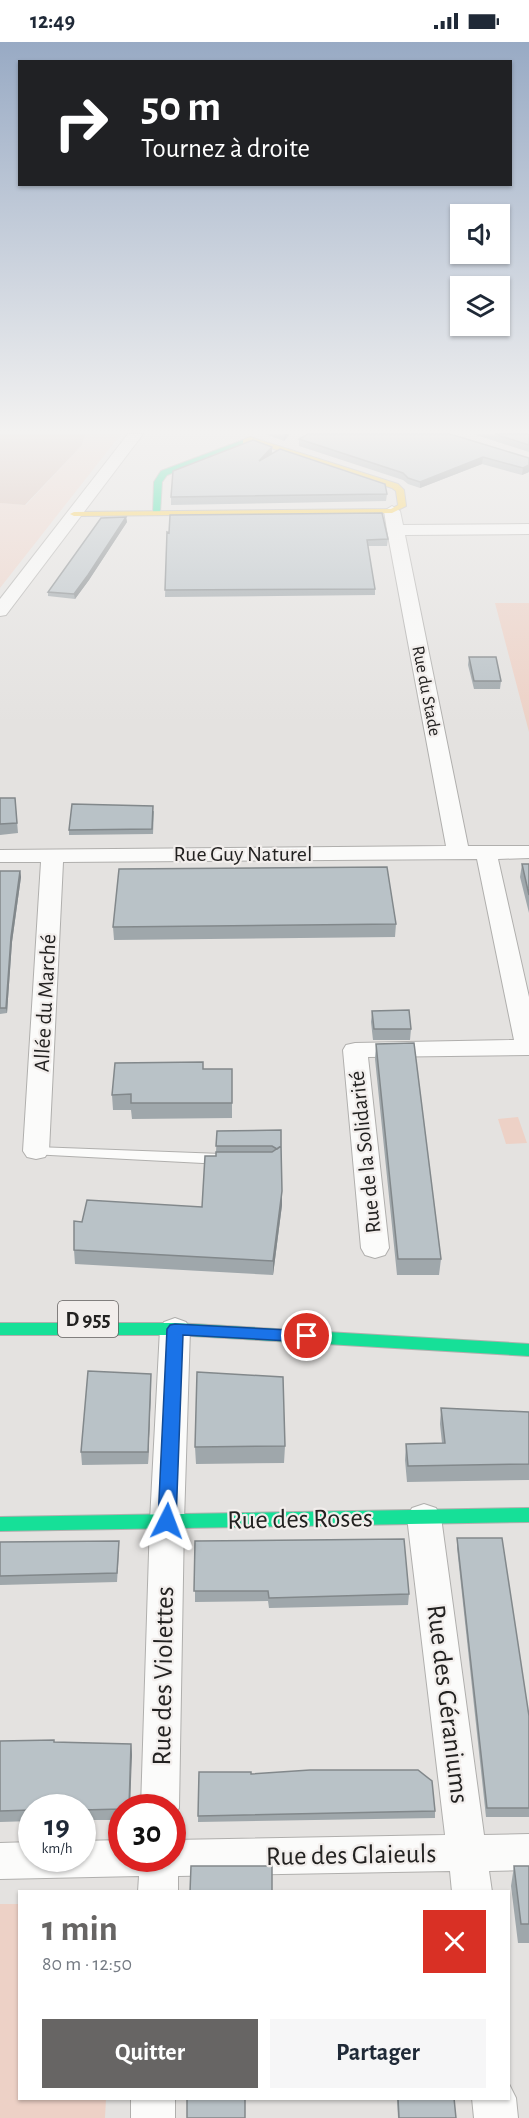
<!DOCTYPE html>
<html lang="fr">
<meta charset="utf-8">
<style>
body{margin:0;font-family:"Alegreya Sans",sans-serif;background:#f6f6f7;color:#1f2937;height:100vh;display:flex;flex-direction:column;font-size:22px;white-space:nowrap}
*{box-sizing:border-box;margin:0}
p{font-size:20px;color:#747a83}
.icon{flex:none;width:33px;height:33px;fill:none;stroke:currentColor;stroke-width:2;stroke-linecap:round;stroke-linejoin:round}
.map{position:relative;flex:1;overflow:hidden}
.drawer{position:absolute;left:18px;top:1848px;width:492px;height:210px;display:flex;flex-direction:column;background:#fff;border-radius:0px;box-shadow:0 2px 4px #0004}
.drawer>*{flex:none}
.guide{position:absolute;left:18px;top:18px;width:494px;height:126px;border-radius:0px;box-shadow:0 2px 4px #0004;background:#202124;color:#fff;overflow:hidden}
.tools{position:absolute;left:450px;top:162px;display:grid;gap:12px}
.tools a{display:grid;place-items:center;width:60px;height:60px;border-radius:0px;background:#fff;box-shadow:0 2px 4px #0004;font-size:30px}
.speed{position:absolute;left:18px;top:1752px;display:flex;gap:12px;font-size:30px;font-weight:700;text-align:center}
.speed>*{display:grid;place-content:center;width:78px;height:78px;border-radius:50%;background:#fff;box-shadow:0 2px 4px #0004;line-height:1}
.speed small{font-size:15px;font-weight:400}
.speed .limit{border:9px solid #d22;background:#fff;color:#111}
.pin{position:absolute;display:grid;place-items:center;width:51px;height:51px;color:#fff;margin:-26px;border:3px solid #fff;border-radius:50%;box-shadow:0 2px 6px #0007}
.me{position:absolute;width:66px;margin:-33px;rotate:3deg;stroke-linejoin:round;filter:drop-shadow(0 0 4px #0008)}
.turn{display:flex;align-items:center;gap:21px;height:126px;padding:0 24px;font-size:27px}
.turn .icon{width:78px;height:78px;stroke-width:2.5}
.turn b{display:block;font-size:42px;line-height:51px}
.round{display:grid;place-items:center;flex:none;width:63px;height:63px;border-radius:0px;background:#f6f6f7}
.summary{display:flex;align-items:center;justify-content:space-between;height:102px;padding:0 24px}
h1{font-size:36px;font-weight:700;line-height:45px;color:#676564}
.primary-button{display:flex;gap:12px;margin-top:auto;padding:12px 24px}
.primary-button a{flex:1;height:69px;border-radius:0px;background:#676564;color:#fff;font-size:24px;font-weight:700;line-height:69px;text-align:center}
.primary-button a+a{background:#f6f6f7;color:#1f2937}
.status{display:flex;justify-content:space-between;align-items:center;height:42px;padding:0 30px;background:#fff;direction:ltr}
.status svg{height:16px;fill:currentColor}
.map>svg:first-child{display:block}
.green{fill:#edd1c6}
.forest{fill:#d8baae}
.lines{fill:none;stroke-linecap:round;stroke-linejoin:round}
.lane-casing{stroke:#b0afad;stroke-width:2}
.street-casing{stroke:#b0afad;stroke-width:2}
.fast-casing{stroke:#b0afad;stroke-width:2}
.slow-casing{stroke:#b0afad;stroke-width:2}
.lane{fill:#fbfbfa;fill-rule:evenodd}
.street{fill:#fbfbfa;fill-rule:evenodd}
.fast{fill:#16e098;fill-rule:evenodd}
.slow{fill:#ffcf43;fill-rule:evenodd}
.wall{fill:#9fa7ab}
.shaded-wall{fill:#82888b}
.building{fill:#b9c2c7;stroke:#82888b;stroke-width:1.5}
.route{fill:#1a73e8;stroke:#114b97;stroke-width:1.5}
.labels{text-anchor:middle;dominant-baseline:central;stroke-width:4.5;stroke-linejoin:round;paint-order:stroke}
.far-street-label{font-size:18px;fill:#232221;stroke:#f2eeec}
.shield{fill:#f2eeec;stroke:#615f5e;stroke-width:1.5}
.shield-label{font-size:21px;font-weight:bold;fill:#232221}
.street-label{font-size:22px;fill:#232221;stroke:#f2eeec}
.near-street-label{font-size:27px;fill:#232221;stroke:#f2eeec}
</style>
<div class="status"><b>12:49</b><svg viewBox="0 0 49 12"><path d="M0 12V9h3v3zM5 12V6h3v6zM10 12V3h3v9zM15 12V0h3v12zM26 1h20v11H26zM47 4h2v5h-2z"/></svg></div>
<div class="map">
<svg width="529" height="2076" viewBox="0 0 529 2076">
<rect width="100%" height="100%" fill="#e4e2e0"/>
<!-- green -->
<path class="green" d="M85 392H121L0 546V461L26 463 82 403Z
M495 561H529V690Z
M518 1075 527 1101 506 1102 498 1077Z
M0 1862H19L20 2056 106 2057 105 2076H0Z"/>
<!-- forest -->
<path class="forest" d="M0 392H85L82 403 25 463 0 461Z"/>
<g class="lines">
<!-- lane casing -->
<g class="lane-casing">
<path id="lane" d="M36 1105 222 1112 229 1117 222 1122 31 1112 29 1109Z"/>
</g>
<!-- street casing -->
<g class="street-casing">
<path id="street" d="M128 392H143L6 573 0 574V557Z
M392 464 400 469 403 483 529 482V492L405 493 468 804H529V816L498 817 529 955V1013L368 1015 389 1206 385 1213 375 1216 365 1213 361 1206 343 1008 346 1003 355 1001 514 998 477 817 63 820 49 1109 45 1115 36 1117 27 1115 23 1109 41 820H0V808L446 804 387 488 384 469Z
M175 1276 186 1280 190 1287 184 1479 179 1766 172 1779V1766H141L150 1479 160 1287 164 1280Z
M424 1462 436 1466 441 1475 484 1793 529 1792V1828L489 1829 492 1850H452L450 1829 178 1834V1850H138L139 1834 0 1837V1801L32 1800V1816H82V1799L122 1798V1816H172V1798L445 1793 407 1475 412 1466Z
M508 2040 516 2056 518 2076H474L472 2056H508Z
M131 2056H175V2076H131Z"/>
</g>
<!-- fast casing -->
<g class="fast-casing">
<path id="fast" d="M243 398 250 400 167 433 162 440 160 471 153 473 154 440 161 429Z
M0 1281H175L529 1302V1314L175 1293H0Z
M529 1466V1480L0 1489V1475Z"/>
</g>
<!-- slow casing -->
<g class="slow-casing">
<path id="slow" d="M250 395 398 442 404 448 406 464 392 471 74 474 70 472 74 470 391 467 398 463 396 449 392 446 253 400 243 402V398Z"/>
</g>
<!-- lane -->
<use href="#lane" class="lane"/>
<!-- street -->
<use href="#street" class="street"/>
<!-- fast -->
<use href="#fast" class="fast"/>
<!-- slow -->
<use href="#slow" class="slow"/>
</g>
<!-- wall -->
<path class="wall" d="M265 392H290L284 399Z
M473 392H529V410Z
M299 397 529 416V430L522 433 482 422 420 446 408 442 403 438 299 404Z
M272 412 387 452 386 459 171 463V455Z
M126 475 127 480 89 538 75 557 48 554V550Z
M167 490 388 497 387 504H368L375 547V553L165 555Z
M469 615 501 639 500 647H474L468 623Z
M0 756H15L18 791 0 793Z
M154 769 153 792 69 793V788Z
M522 822H529V871L520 835Z
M0 829H20L21 835 12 900 7 971 0 972Z
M396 882 395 895 114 898 113 885Z
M372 969 411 987 410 998H373L371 980Z
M376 1002 441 1217 439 1233H397L375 1017Z
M203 1027H232V1076L132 1077 131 1068H113L112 1053Z
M281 1088 282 1163 273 1233 75 1222 74 1208 82 1180 202 1165 216 1114 273 1110H216L217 1089Z
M151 1344 148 1422 82 1423 81 1410Z
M441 1366 529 1370V1438L407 1440 405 1418 406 1402 442 1401 440 1382Z
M285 1404 284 1421 196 1422 195 1405Z
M457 1496 529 1674V1775H486L457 1506Z
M195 1499 409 1552 408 1563 269 1566 268 1559 195 1560Z
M0 1500 119 1508 117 1540 0 1543Z
M0 1699 131 1702 132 1713 122 1766V1778H82V1766H32V1779L0 1780Z
M199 1730 251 1732 435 1769V1776L198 1780Z
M514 1824H529V1901H518L511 1844Z
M397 2056H454L456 2076H398Z"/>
<!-- shaded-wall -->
<path class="shaded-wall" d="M284 392H290L284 399Z
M272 405V412L259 419Z
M483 415 482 422 420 446V440Z
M529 423V430L522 433 523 426Z
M126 475 127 480 89 538 75 557 74 552Z
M20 829 21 835 12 900 7 971 6 966 11 895Z
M282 1149V1163L273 1233V1219Z
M151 1332V1344L148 1422V1410Z
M131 1702 132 1713 130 1766H129Z"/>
<!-- building -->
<path class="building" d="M308 392H450L529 416V423L523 426 483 415 420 440 408 436 403 431 299 397Z
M495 392H529V403Z
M253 398 272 405 259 419 280 407 385 442 387 452 171 455 173 429Z
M382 471 388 497 367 498 375 547 165 548 167 490 169 491 170 473Z
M126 475 88 533 74 552 48 550 101 476Z
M469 615H496L501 639H474Z
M0 756H15L17 781 0 782Z
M72 762 153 764 152 787 69 788Z
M522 822H529V853Z
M387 825 396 882 113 885 119 827Z
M0 829H20L11 895 6 966H0Z
M409 968 411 987H374L372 969Z
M414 1001 441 1217H398L376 1002Z
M203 1020V1027H232V1061H131V1052L112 1053 115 1021Z
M281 1088V1104L277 1107 272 1104H216L217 1089Z
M281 1104 282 1149 273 1219 74 1208V1179L82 1180 87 1158 202 1165 205 1114H216V1110H272Z
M88 1329 151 1332 148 1410H81Z
M197 1330 283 1335 285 1404 195 1405Z
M441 1366 529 1370V1422L408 1424 406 1402 445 1401Z
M457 1496H502L529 1674V1766H487Z
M404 1497 409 1552 269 1556 268 1549H194L195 1499Z
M119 1499 117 1531 0 1534V1500Z
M54 1698V1700L131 1702 129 1766H122V1767L82 1768V1766H32V1768L0 1769V1699Z
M310 1728H418L432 1739 435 1769 198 1774 199 1730H251V1732Z
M191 1824H272V1850H190Z
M514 1824H529V1882H521Z
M187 2056H245V2076H187Z
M398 2056H454L456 2076H399Z"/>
<!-- sky -->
<linearGradient id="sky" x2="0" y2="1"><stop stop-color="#98aac4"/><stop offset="0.57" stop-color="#f3f2f1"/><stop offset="1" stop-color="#f3f2f1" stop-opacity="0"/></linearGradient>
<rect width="529" height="683" fill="url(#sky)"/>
<!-- route -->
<path class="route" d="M175 1282 307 1289 313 1290 315 1294 313 1298 307 1300 183 1293 176 1479 173 1484 167 1486 161 1484 158 1479 167 1287 170 1283Z"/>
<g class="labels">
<!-- far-street labels -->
<g class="far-street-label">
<text transform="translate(426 649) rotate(79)">Rue du Stade</text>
</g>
<!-- shield labels -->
<rect class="shield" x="58" y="1259" width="60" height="36" rx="4.5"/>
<g class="shield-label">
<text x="88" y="1277">D 955</text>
</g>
<!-- street labels -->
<g class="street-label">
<text x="243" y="812">Rue Guy Naturel</text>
<text transform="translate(45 961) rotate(-87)">Allée du Marché</text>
<text transform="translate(365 1110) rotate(-96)">Rue de la Solidarité</text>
</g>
<!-- near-street labels -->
<g class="near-street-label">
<text transform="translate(300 1477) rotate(-1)">Rue des Roses</text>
<text transform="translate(163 1634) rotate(-89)">Rue des Violettes</text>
<text transform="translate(448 1662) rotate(83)">Rue des Géraniums</text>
<text transform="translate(351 1813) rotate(-1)">Rue des Glaieuls</text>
</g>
</g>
</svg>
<div class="tools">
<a><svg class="icon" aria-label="sound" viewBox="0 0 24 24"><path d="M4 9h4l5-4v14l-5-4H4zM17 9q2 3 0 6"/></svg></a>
<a><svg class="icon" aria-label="layers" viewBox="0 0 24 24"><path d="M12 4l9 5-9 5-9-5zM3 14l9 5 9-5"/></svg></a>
</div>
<div class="speed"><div>19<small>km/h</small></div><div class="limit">30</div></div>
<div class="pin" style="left:307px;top:1294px;background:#d93025"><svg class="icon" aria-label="arrive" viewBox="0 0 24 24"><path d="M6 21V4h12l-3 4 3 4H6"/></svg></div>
<svg class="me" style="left:167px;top:1479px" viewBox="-20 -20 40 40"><path d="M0-17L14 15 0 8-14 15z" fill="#1a73e8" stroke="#fff" stroke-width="4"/></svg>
<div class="guide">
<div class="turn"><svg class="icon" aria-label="right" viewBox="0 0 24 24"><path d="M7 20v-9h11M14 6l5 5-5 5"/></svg><div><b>50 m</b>Tournez à droite</div></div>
</div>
<section class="drawer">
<div class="summary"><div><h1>1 min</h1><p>80 m · 12:50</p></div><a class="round" style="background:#d93025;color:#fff"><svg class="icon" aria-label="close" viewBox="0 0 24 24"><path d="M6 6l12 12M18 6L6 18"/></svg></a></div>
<div class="primary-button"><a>Quitter</a><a>Partager</a></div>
</section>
</div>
